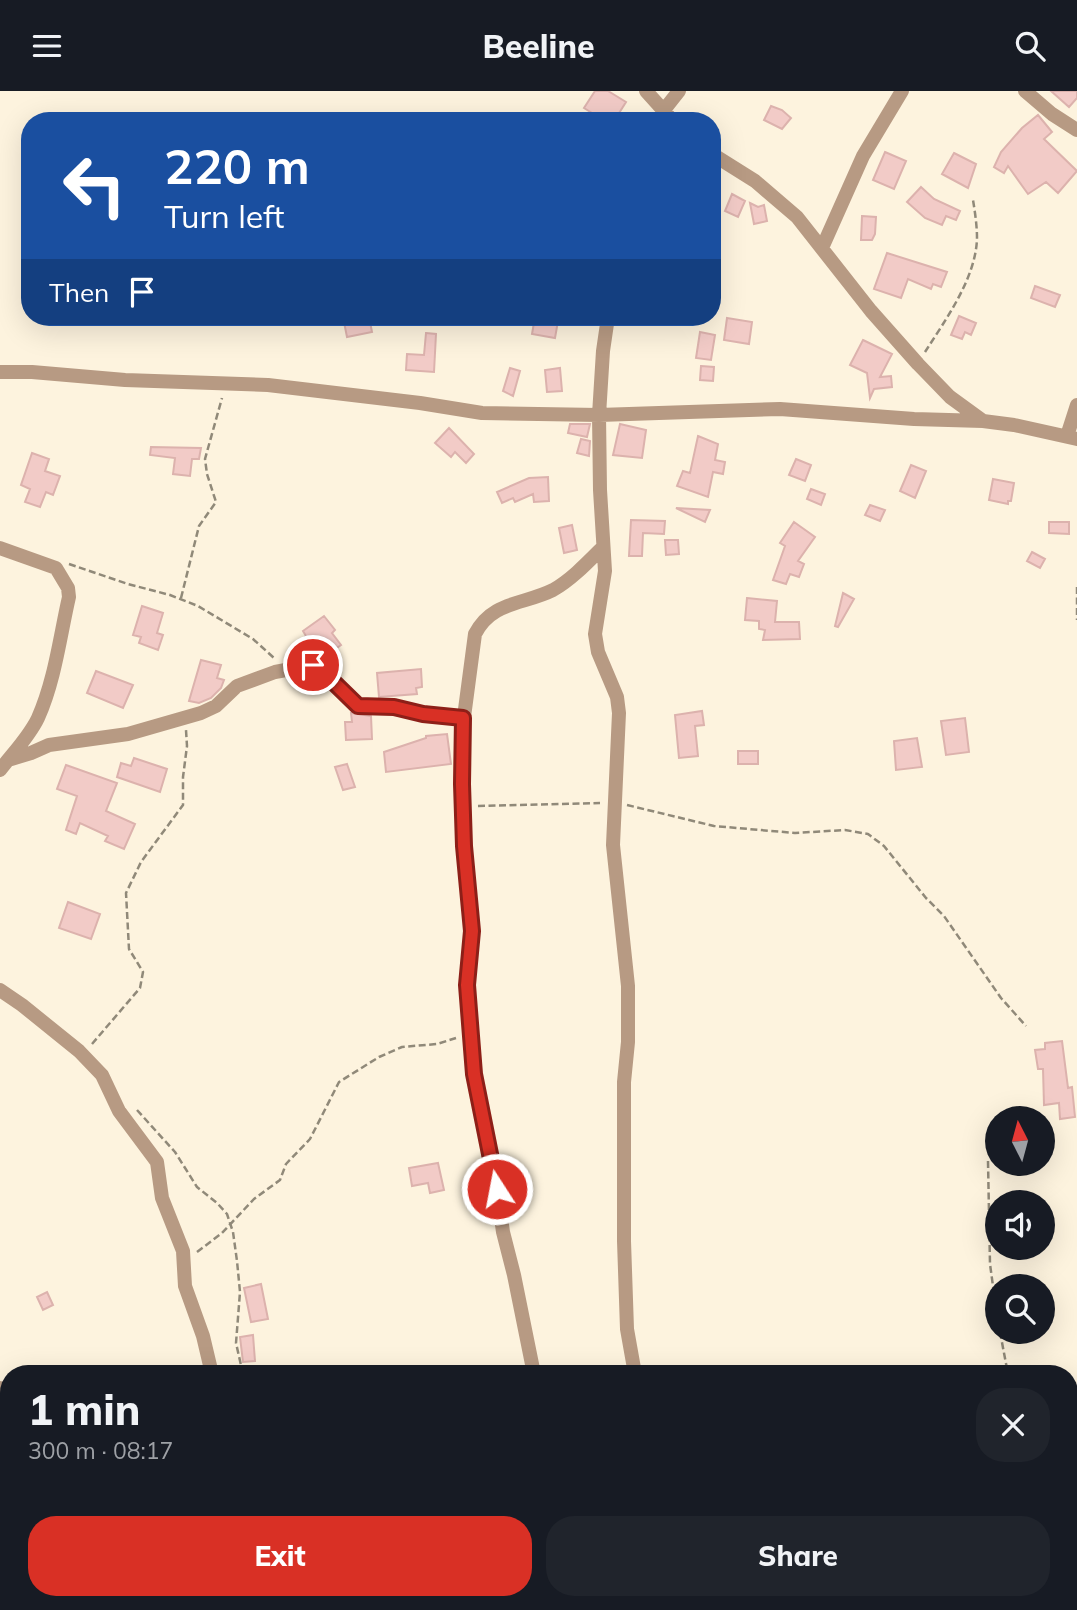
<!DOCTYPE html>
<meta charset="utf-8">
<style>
body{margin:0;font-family:Mulish,sans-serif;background:#20242c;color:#f1f3f6;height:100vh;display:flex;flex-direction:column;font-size:26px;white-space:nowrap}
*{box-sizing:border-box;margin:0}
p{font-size:23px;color:#9ea1a6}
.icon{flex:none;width:38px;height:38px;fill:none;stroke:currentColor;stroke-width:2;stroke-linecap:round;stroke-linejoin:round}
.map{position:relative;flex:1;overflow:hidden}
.panel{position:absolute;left:0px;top:1274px;width:1078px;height:245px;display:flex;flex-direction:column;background:#171b24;border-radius:28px 28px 0 0;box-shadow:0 7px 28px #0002}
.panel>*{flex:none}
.banner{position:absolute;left:21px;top:21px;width:700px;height:214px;border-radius:28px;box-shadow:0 7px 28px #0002;background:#1a4fa0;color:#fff;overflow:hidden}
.needle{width:46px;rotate:354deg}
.tools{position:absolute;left:985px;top:1015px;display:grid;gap:14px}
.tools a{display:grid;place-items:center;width:70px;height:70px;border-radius:50%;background:#171b24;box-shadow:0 7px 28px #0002;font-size:35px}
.pin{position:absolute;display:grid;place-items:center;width:60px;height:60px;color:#fff;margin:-30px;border:4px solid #fff;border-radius:50%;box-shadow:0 2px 7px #0007}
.me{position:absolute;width:77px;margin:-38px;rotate:349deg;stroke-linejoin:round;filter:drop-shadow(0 0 5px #0008)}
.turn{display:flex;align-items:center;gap:24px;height:147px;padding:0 28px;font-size:32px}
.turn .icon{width:91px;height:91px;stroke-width:2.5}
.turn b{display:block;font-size:49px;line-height:60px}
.then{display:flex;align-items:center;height:66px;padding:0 28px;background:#0003;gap:14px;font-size:26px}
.round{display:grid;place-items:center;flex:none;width:74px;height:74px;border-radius:28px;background:#20242c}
.summary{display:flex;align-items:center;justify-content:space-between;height:119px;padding:0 28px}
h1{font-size:42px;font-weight:800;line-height:52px}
.button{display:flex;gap:14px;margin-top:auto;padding:14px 28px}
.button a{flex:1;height:80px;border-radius:28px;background:#d93025;color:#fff;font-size:28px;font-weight:800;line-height:80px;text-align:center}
.button a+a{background:#20242c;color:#f1f3f6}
header{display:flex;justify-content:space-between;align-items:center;height:91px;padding:0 28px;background:#171b24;font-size:32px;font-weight:800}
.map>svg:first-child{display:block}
.building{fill:#f2cbc7;stroke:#dcb2ad;stroke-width:2}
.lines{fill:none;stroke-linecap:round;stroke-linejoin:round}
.path{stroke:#908979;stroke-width:2.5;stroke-dasharray:7 3.5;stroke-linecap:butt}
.minor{stroke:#b79a83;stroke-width:14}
.route-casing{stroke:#8d1f18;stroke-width:18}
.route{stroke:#d93025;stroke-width:12}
</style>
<header><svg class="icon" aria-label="menu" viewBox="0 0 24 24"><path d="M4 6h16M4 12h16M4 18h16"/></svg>Beeline<svg class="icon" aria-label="search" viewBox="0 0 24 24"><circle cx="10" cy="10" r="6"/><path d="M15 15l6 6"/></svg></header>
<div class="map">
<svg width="1077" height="1519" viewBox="0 0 1077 1519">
<rect width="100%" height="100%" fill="#fdf3de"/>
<!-- building -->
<path class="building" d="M595 0H608L626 11 614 30H605L584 17Z
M1051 0H1077V7L1069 16Z
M771 15 782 19 791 27 782 38 764 29Z
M1038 24 1052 41 1044 48 1077 80 1058 102 1046 91 1028 103 1008 75 1004 82 994 76 1001 61 1022 37Z
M885 61 906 70 894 98 873 89Z
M954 62 976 73 968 97 942 83Z
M921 96 934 108 960 120 956 129 946 125 942 134 925 127 907 111Z
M732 103 745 110 738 126 725 120Z
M750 112 758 116 764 114 767 130 754 133Z
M862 125 876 126 875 143 872 149H861Z
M887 162 947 181 941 196 933 193 931 198 908 188 901 207 874 198Z
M1035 195 1060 204 1055 216 1031 207Z
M959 225 976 232 971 244 965 241 962 248 951 244Z
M343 226H369L372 241 347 246Z
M535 226 558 230 555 247 532 243Z
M727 227 752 231 749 253 724 249Z
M700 241 715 244 711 269 696 267Z
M426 242 436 243 434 281 406 279 407 263 424 264Z
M863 249 892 263 880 286 891 285 892 296 874 298 870 307 867 282 850 274Z
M701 275 714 276 713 290 700 289Z
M510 277 520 280 513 305 503 300Z
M560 277 562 300 547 301 545 279Z
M570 333H590L587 346 568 342Z
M620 333 646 339 642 367 613 364Z
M449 337 474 363 466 372 455 361 451 366 435 352Z
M698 345 718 353 715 369 725 371 723 383 713 381 708 406 677 395 683 380 690 382Z
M581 348 590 350 589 365 577 362Z
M151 356 201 357 199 368H192L190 385 173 383 175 367 150 364Z
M32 362 49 368 45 380 60 385 53 404 46 401 40 416 25 411 30 398 21 394Z
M796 368 811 374 805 390 789 384Z
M911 374 926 380 915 407 900 400Z
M548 386 549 410 534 411 533 403 515 411 513 407 502 412 497 401 529 387Z
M993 388 1014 392 1011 410H1008V413L989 409Z
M811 398 825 403 821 414 807 408Z
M870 414 885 419 880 430 865 424Z
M676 417 710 419 705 431Z
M631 429 665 430 664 443 643 442 642 465H629Z
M794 431 815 446 798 470 804 473 799 486 790 483 786 493 773 489 785 455 780 452Z
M1049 431H1069V443L1049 442Z
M572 434 577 459 564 462 559 437Z
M665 449H678L679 463 666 464Z
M1032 461 1045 468 1040 477 1027 470Z
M843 502 854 508 838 536 835 535Z
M747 507 777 510 775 531H799L800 548 763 549 765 539 759 538V530L745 529Z
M142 515 163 522 157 542 163 544 158 559 139 552 141 546 133 544Z
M324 525 335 539 332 542 341 554 324 566 320 561 316 564 304 547 306 545 303 540Z
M201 569 221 574 217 587 224 589 221 597 211 607 199 612 189 610Z
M421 578 422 596 416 597 417 603 379 606 377 582Z
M96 580 133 594 123 617 87 602Z
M702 620 704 634 695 635 698 665 679 667 675 624Z
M351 622 371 625 372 648 346 649 345 631H352Z
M965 627 969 661 946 664 941 630Z
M447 643 451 673 386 681 384 661 426 647V645Z
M917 647 922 676 896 679 894 650Z
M738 660H758V673H738Z
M134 667 167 678 160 701 117 686 121 672 131 675Z
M347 673 355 696 343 699 335 676Z
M66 674 117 692 106 720 135 733 124 758 105 750 108 745 80 732 76 743 66 739 77 705 57 698Z
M68 811 100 823 91 848 59 837Z
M1062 950 1068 997 1072 996 1075 1026 1060 1028 1059 1012 1044 1014 1043 978H1038L1035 959 1045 958V952Z
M438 1072 444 1099 430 1102 428 1092 412 1095 409 1077Z
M261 1193 268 1228 251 1231 244 1197Z
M47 1201 53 1214 43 1219 37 1206Z
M253 1244 255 1270 243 1271 240 1246Z"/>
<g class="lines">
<!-- path -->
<path class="path" d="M925 261C946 228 976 187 977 147 977 135 975 121 973 109
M69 473 128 493 170 504 198 515 253 548 274 567
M1077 496V529
M181 507 199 435 216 411 207 383 205 368 222 307
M627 714 714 735 795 742 845 739 868 743 884 755 926 807 944 825 1001 907 1026 935
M478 715 600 712
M92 953 140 897 143 881 129 858 126 802 141 771 183 714V686L187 655 186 639
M137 1019 175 1061 197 1096 217 1112 227 1123 233 1141 237 1170 240 1201 236 1252 243 1283
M988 1070 990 1173 998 1232
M197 1161 222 1142 254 1108 280 1089 286 1073 310 1048 339 991 379 966 402 956 437 953 456 947
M1000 1241 1008 1283
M94 1519 100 1510
M458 1519 463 1510
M935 1519 937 1510"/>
<!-- minor -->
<path class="minor" d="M646 0 673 30
M1025 0 1052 23 1077 39
M659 30 664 19 679 0
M712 63 755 90 797 126 871 220 918 273 950 306 983 330
M822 157 863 65 902 0
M608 226 603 260 599 324 600 399 605 480 595 543 598 561 617 606 619 622 613 754 628 895V951L624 991V1150L627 1238 635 1283
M0 281H32L125 289 268 294 420 312 482 322 599 324 780 318 914 328 983 330 1014 334 1077 348
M1067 345 1077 314
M0 457 56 477 68 497 69 506C60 545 55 589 38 627 29 646 13 662 0 679
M8 669 31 662 49 654 128 643 201 622 216 615 237 595 275 581 313 574 318 576 358 615 394 616 423 623 463 627
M0 899 22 914 79 960 102 984 119 1020 157 1071 162 1107 183 1160 185 1195 203 1245 212 1283
M534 1283 514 1184 503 1141 497 1098 474 983 471 945 467 894 472 840 464 755 462 641 475 543C492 510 523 514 553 499 571 489 588 471 603 456
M0 1297 9 1301
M202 1510H215
M280 1510 283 1519
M593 1510 599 1519
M718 1510 721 1519
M540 1519 566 1510"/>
</g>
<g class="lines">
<!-- route casing -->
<g class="route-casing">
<path id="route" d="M313 574 318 576 358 615 394 616 423 623 463 627 462 693 464 755 472 840 467 894 471 945 474 983 497 1098"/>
</g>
<!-- route -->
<use href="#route" class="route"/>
</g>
</svg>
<div class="tools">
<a><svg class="needle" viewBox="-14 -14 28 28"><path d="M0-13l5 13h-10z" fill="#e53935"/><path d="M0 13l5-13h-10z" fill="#9ea1a6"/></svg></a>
<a><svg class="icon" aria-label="sound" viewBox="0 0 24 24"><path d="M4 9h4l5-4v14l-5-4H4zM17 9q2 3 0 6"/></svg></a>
<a><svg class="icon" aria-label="search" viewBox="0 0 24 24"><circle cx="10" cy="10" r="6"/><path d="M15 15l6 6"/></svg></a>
</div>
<div class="pin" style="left:313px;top:574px;background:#d93025"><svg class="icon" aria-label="arrive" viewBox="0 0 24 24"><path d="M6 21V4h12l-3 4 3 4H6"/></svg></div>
<svg class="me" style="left:497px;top:1098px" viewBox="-20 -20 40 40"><circle r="17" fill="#d93025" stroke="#fff" stroke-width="3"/><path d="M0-11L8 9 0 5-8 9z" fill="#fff"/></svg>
<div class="banner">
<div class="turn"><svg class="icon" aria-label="left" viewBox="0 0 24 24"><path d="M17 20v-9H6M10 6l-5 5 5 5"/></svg><div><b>220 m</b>Turn left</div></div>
<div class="then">Then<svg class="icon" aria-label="arrive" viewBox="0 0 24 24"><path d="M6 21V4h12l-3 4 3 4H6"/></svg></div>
</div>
<section class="panel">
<div class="summary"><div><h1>1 min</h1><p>300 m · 08:17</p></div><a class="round"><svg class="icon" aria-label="close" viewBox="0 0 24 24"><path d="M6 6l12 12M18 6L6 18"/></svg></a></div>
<div class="button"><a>Exit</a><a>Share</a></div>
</section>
</div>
